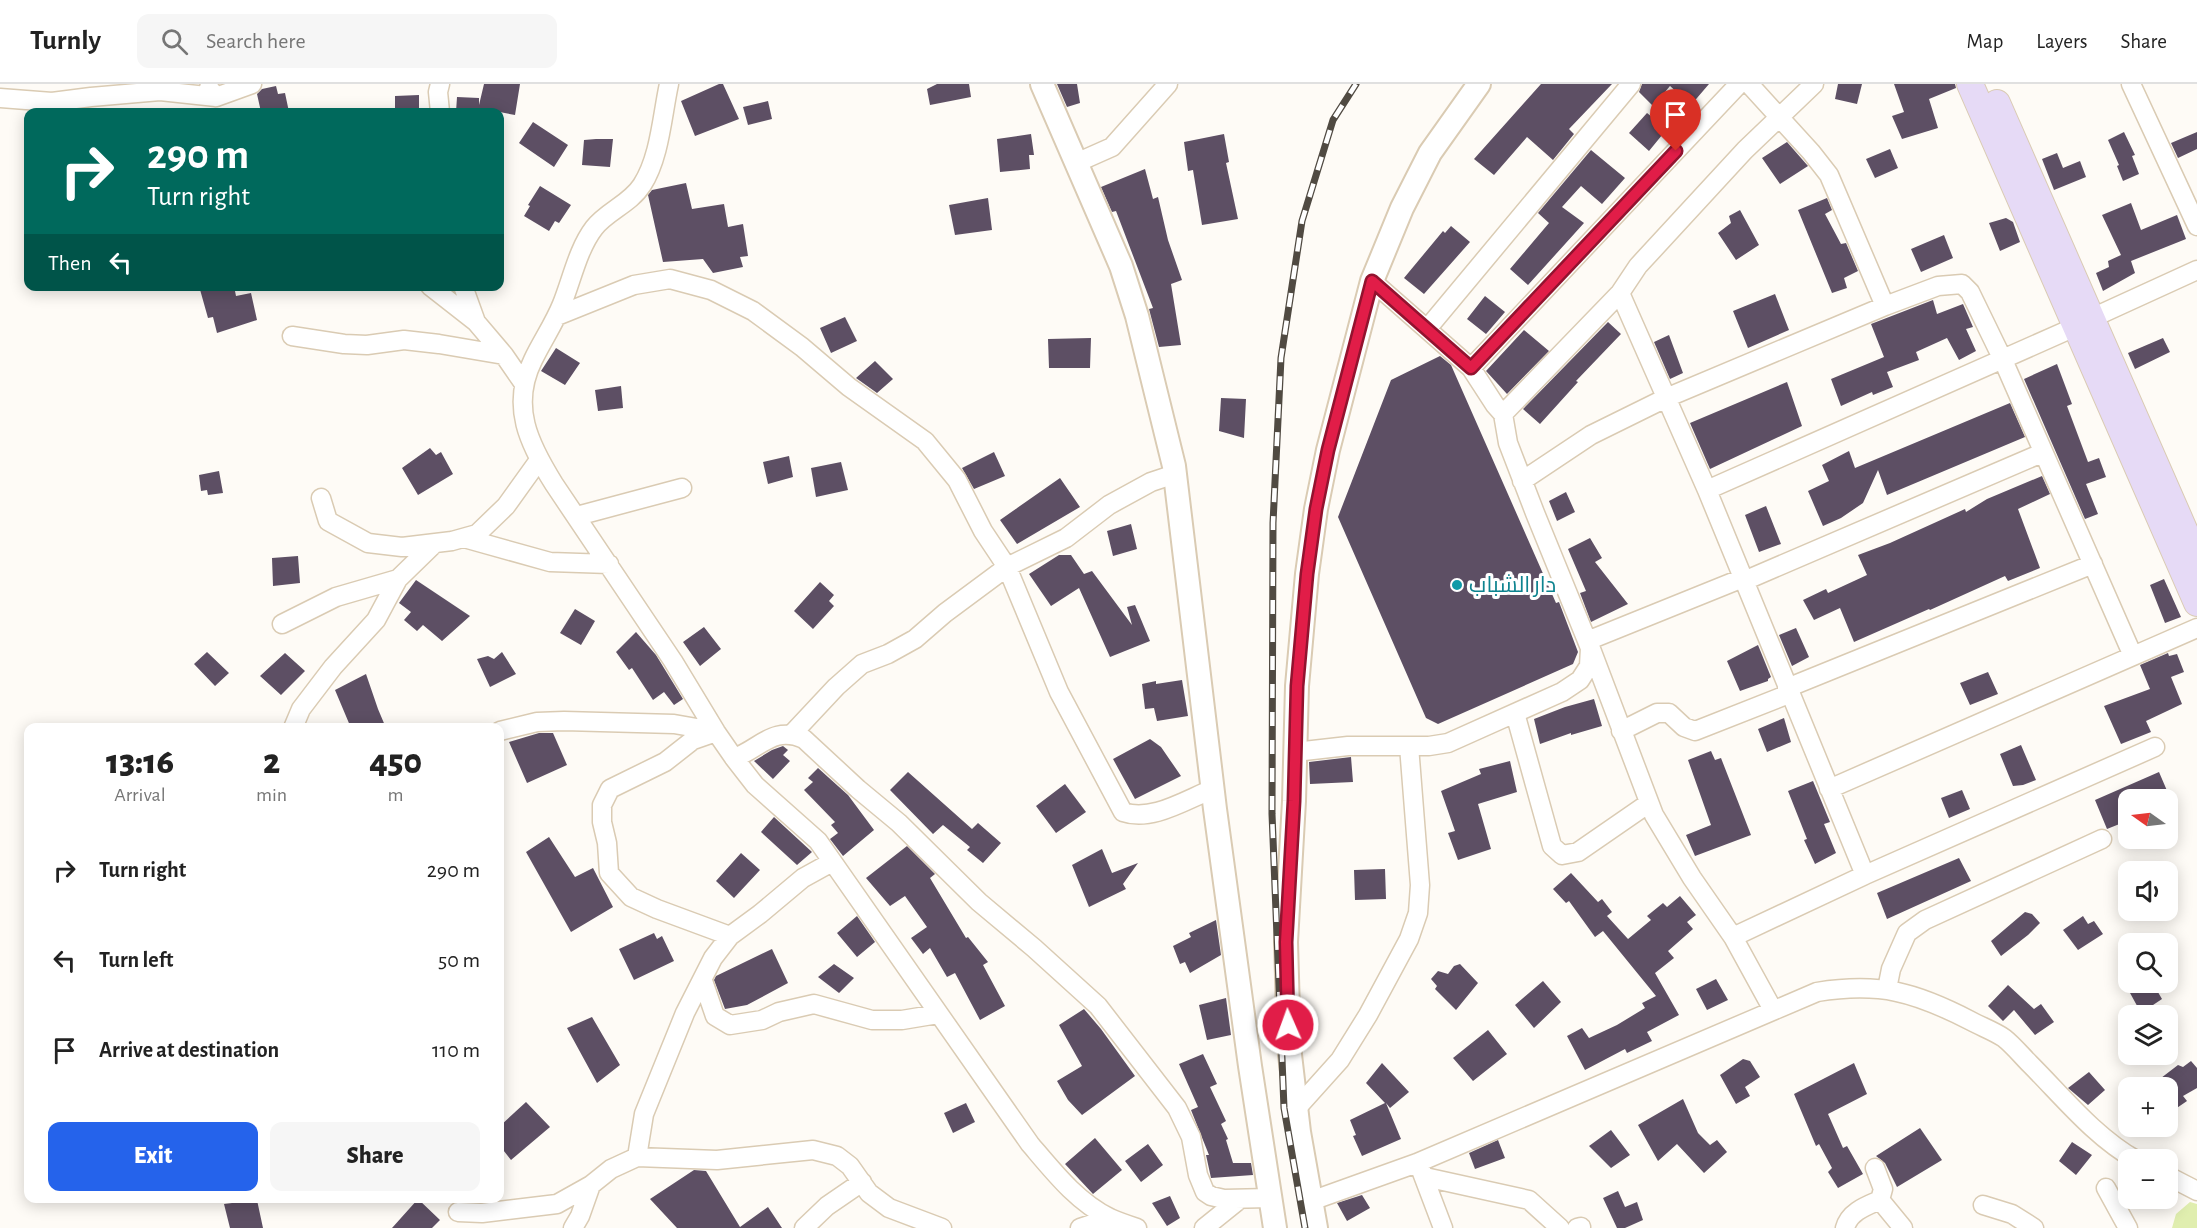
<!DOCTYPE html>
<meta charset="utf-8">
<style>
body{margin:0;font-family:"Alegreya Sans",Cairo,sans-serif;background:#f6f6f6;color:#222;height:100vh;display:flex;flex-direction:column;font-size:22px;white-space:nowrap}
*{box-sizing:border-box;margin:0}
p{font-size:20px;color:#767676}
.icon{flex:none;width:33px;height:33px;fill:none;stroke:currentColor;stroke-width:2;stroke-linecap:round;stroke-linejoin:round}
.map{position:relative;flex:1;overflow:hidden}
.drawer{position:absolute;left:24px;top:639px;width:480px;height:480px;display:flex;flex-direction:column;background:#fff;border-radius:12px;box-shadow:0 3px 15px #0003}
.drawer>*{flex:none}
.top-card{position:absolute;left:24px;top:24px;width:480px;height:183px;border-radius:12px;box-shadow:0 3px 15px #0003;background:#00695c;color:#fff;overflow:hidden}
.needle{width:39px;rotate:284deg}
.fabs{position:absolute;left:2118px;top:705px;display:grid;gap:12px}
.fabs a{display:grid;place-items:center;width:60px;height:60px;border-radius:12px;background:#fff;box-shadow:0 3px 15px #0003;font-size:30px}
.pin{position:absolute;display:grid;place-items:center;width:51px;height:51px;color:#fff;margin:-62px -26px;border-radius:50% 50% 50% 0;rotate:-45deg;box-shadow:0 0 6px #0007}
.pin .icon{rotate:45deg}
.me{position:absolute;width:66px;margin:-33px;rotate:358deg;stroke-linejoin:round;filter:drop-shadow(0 0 4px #0008)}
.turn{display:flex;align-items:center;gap:21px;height:126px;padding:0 24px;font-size:27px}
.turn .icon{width:78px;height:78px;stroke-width:2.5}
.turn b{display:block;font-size:42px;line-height:51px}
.then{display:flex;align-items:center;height:57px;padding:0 24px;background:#0003;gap:12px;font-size:22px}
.eta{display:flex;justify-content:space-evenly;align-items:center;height:102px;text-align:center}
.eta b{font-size:36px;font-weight:800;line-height:42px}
.primary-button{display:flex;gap:12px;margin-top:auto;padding:12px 24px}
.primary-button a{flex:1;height:69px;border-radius:12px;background:#2563eb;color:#fff;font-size:24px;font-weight:800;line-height:69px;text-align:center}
.primary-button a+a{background:#f6f6f6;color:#222}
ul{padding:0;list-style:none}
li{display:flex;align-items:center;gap:18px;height:90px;padding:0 24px}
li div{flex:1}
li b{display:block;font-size:22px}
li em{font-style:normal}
header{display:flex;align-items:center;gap:36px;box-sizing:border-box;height:84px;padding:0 30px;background:#fff;border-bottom:2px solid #e0e0e0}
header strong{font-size:28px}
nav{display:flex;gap:33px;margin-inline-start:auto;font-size:21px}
.search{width:420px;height:54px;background:#f6f6f6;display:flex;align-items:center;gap:15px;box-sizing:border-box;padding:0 21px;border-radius:12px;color:#767676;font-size:22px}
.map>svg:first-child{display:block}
.green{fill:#e0eeaf}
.building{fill:#5d4f64}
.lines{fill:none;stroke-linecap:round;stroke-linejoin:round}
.minor-casing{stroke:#dacbb3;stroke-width:21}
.tertiary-casing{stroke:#dacbb3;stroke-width:26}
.secondary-casing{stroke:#dacbb3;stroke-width:28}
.minor{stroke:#fff;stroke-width:18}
.tertiary{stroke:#fff;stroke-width:22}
.secondary{stroke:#e6daf6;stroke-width:26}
.rail-casing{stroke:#504a42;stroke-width:7}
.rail{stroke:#fff;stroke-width:4.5;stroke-dasharray:14;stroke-linecap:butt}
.route-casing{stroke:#92132f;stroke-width:15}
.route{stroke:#e11d48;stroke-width:10}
.culture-dot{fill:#0f9aa8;stroke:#fff;stroke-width:2}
.labels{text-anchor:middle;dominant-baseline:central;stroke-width:6;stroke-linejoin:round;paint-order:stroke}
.culture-label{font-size:22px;fill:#0d838f;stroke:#fff;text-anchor:start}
</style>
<header>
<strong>Turnly</strong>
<div class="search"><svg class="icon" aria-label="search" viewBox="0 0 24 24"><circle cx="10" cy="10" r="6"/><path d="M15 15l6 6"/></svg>Search here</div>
<nav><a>Map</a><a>Layers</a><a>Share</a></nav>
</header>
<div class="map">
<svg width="2197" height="1144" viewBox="0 0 2197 1144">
<rect width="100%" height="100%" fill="#fefbf6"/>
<!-- green -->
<path class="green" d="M2190 1118 2197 1120V1144H2172L2176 1130Z"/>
<!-- building -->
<path class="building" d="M484 0H520L515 31 479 24V28H456L457 13 479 14V21Z
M719 0H723L739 35 695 52 681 17Z
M937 0H969L971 13 930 21 927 5Z
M1057 0H1077L1080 19 1067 23Z
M1541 0H1612L1569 45 1574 50 1553 76 1527 53 1494 91 1474 75Z
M1642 0H1709L1691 21 1670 2 1653 22 1639 8Z
M1838 0H1862L1857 20 1835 15Z
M1894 0H1955L1956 4 1929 15 1938 44 1902 55 1892 32 1904 28Z
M276 2 278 10 285 9 289 28H261L257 10 262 5Z
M419 11V28H402V26H395V12Z
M768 17 772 35 748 41 743 23Z
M1647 29 1667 45 1649 67 1629 49Z
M533 38 568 61 554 83 519 59Z
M2124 48 2135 71 2132 72 2139 90 2123 97 2117 82 2119 81 2108 56Z
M2197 48V65L2178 74 2171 59Z
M1031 50 1034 71H1029L1030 85 1000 88 997 55Z
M1224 50 1229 78 1226 79 1238 135 1202 141 1193 86 1188 87 1184 58Z
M596 55H613L610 83 582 81 584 56Z
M1787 58 1808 82 1780 100 1762 74Z
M1890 65 1898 84 1875 94 1866 75Z
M1591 66 1625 94 1602 120 1581 102 1562 123 1584 139 1528 201 1510 185 1549 139 1538 129Z
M2057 69 2063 84 2080 77 2086 93 2054 106 2042 75Z
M1145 85 1153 115 1158 113 1168 156 1182 196 1171 200 1181 261 1159 263 1149 225 1153 224 1116 127 1112 128 1101 103Z
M686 99 692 125 724 120 728 143 743 140 748 172 740 173 743 183 713 189 703 175 663 178 648 111 652 106Z
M540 102 571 121 559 139 555 137 549 147 524 132 530 122 528 121Z
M988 114 992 146 955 151 949 121Z
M1827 114 1832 126 1825 130 1841 160 1846 159 1858 187 1844 194 1847 204 1832 209 1798 126Z
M2131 119 2141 146 2177 131 2186 155 2131 177 2135 189 2103 207 2096 189 2109 183 2108 177 2121 171 2102 131Z
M1740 126 1759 161 1736 176 1718 149 1731 139 1729 132Z
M2006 134 2013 138 2020 158 2000 167 1989 139Z
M1451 142 1470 158 1424 210 1404 194 1443 147 1445 149Z
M1944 151 1953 174 1921 188 1911 165Z
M199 202H234L236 212 251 209 257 236 217 249 213 233 208 234Z
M1775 210 1789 246 1748 264 1733 227Z
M1485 212 1505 228 1486 250 1467 235Z
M1933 216 1937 230 1963 220 1973 243 1966 245 1976 267 1959 276 1947 254 1916 268 1919 276 1887 288 1893 303 1873 311 1872 308 1841 322 1831 295 1884 273 1871 240Z
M845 233 857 257 831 269 820 244Z
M1608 238 1621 250 1576 297 1578 298 1540 340 1523 325Z
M1524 246 1549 267 1507 310 1486 287Z
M1669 251 1683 289 1670 295 1654 258Z
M1091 254 1090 284H1049L1048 255Z
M2163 254 2170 268 2135 285 2128 269Z
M556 264 580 279 565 301 541 287Z
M1440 272 1451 281 1556 519 1559 518 1578 568 1573 580 1438 640 1426 634 1338 433 1391 296Z
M875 277 893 295 877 309 856 294Z
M2057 280 2072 320 2067 322 2088 378 2099 374 2106 393 2086 400 2098 430 2085 435 2024 295Z
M1787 298 1802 342 1710 385 1690 339Z
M621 302 623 324 598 327 595 306Z
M1221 314 1246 315 1244 354 1219 347Z
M2010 319 2025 353 1887 411 1878 386 1863 419 1841 434 1823 442 1808 407 1829 397 1822 381 1849 367 1855 384Z
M430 364 436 371 441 368 453 390 418 411 402 384Z
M994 368 1005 392 974 405 962 384Z
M789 372 793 393 768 400 763 378Z
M841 378 848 406 816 413 811 384Z
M219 387 223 409 208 411 207 406 201 407 199 391Z
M2042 392 2050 410 2018 425 2040 484 2008 497 2005 492 1930 526 1929 525 1854 558 1840 524 1814 536 1803 516 1826 505 1828 509 1867 491 1858 471 1890 459 1965 425 1966 428 1987 415Z
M1060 394 1080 423 1017 460 1000 436Z
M1566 408 1575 428 1557 437 1549 417Z
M1766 422 1781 460 1759 468 1745 431Z
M1131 440 1137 465 1113 472 1107 447Z
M1590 454 1602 474 1595 478 1628 520 1591 538 1580 509 1586 507 1568 465Z
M1059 471H1071L1084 490 1092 487 1132 541 1127 523 1135 521 1150 557 1110 573 1079 504 1051 522 1029 490Z
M298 472 300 499 273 502 272 474Z
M2164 495 2181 533 2165 539 2150 501Z
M416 496 470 532 442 557 423 541 417 547 404 536 411 528 399 519Z
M820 498 834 511 829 517 834 522 813 545 794 527Z
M575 525 595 537 581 561 560 549Z
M704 543 721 565 700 582 683 558Z
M1796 544 1809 573 1792 582 1779 551Z
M636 548 656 571 683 615 674 621 664 608 653 616 632 584 629 586 616 568Z
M1758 561 1771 593 1768 595V597L1740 607 1727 577Z
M207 568 229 589 215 602 194 580Z
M502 568 516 590 490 603 477 575 488 572 494 575Z
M285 569 305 587 281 611 260 592Z
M2168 569 2169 572 2177 570 2184 588 2171 593 2182 620 2146 637 2151 648 2121 660 2104 622 2150 605 2140 581Z
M1988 588 1998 610 1970 621 1960 599Z
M366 590 378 625 386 644H351L335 606Z
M1182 596 1188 632 1157 637 1154 624 1145 625 1142 600 1156 597V600Z
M1594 615 1602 642 1571 651V649L1540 660 1534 635 1565 623Z
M1784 634 1791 658 1767 668 1758 645Z
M539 649H553L567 681 527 699 509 658Z
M1150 655 1161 663 1181 692 1135 715 1113 675Z
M2021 661 2036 696 2023 701 2013 702 2000 670Z
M783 662 788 666 783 671 790 677 773 695 754 677 772 666Z
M1711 667 1715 676 1721 674 1751 751 1695 772 1686 751 1711 741 1688 676Z
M1351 673 1353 698 1310 700 1309 678Z
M1510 677 1517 708 1478 720 1491 765 1458 776 1448 749 1455 747 1441 707 1481 690 1479 685Z
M818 684 848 711 874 746 843 772 830 755 838 749 831 741 835 738 804 706 813 698 808 694Z
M908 688 972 745 978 739 1001 759 983 779 967 766 970 763 943 741 933 750 890 706Z
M2159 688 2171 716H2118L2127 737 2107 745 2095 716Z
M1813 697 1830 738 1824 740 1836 769 1815 780 1804 756 1807 755 1788 707Z
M1065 700 1086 728 1056 749 1036 722Z
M1962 706 1970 725 1949 734 1941 714Z
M774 733 812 768 797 781 761 748Z
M549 753 575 793 593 784 613 823 571 848 526 768Z
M907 762 935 790 930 794 966 854 968 853 988 878 983 881 1005 922 980 936 955 889 947 893 930 864 923 870 911 854 927 843 905 812 890 822 866 794Z
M1102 765 1112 789 1138 779 1123 800 1126 805 1089 823 1072 781Z
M741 769 760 786 734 814 716 797Z
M1959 774 1971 797 1887 835 1877 809Z
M1385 785 1386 815 1355 816 1354 786Z
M1571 789 1598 818 1602 815 1612 828 1607 832 1628 855 1651 836 1647 832 1663 819 1667 823 1680 812 1696 831 1687 838 1693 845 1668 867 1674 874 1655 889 1679 931 1647 948 1652 957 1627 969 1625 965 1585 986 1567 952 1582 944 1589 954 1617 941 1645 924 1642 919 1656 912 1603 847 1595 853 1569 817 1566 819 1553 805Z
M2025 828 2032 830 2040 839 2028 851 2001 872 1991 857Z
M857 832 875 858 857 873 837 849Z
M2083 832 2088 840 2094 837 2103 850 2078 866 2063 846Z
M1216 836 1221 871 1190 889 1185 878 1180 880 1173 862 1191 853 1189 849Z
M654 849 657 855 662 852 674 877 634 896 619 865Z
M772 865 788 899 747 921 725 925 714 896 716 892Z
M834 880 854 894 839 909 818 893Z
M1460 880 1478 899 1456 926 1435 905 1437 902 1431 895 1438 887 1448 890 1454 882Z
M1716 895 1728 916 1707 926 1696 905Z
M1543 897 1561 918 1534 944 1515 921Z
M2124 898H2152L2162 915 2141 929Z
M2008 901 2034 925 2041 920 2054 938 2035 951 2014 926 2003 937 1988 922Z
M1226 914 1231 951 1207 956 1199 921Z
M1084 925 1101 945 1135 992 1082 1031 1068 1016 1057 997 1082 982 1059 941Z
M592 933 620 981 597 999 567 944Z
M1488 946 1507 970 1473 997 1453 974Z
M1203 970 1217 1000 1210 1003 1226 1037 1221 1040 1228 1055 1226 1056 1233 1079H1251L1253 1091 1211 1094 1206 1071H1209L1191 1026 1198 1023 1179 980Z
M1743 975 1750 977 1760 993 1745 1003 1750 1012 1736 1020 1720 991Z
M2191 977 2197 984V1004L2183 1012 2187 1017 2168 1030V1004H2148L2178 981 2183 983Z
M1382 979 1409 1008 1390 1024 1386 1019 1401 1055 1362 1072 1353 1052 1356 1051 1350 1036 1385 1019 1366 999Z
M1854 979 1867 1010 1828 1030 1843 1064 1847 1062 1863 1090 1838 1104 1828 1088 1832 1084 1819 1060 1816 1062 1794 1010Z
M2089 988 2105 1006 2088 1021 2068 1004Z
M1683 1015 1698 1049 1710 1061 1717 1056 1727 1068 1704 1089 1677 1060 1658 1077 1638 1041Z
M526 1018 550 1043 511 1076 500 1062V1042Z
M966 1019 975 1038 953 1049 944 1029Z
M1920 1044 1942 1076 1897 1103 1885 1079 1876 1072Z
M1611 1046 1630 1071 1611 1084 1589 1062Z
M1095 1054 1122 1086 1093 1110 1065 1080Z
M1498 1056 1505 1074 1475 1085 1469 1069Z
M2072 1058 2092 1071 2076 1091 2059 1077Z
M1148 1060 1163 1081 1141 1098 1125 1077Z
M694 1086 706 1087 740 1143 768 1123 782 1144H677L650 1115Z
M1618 1107 1625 1123 1637 1118 1643 1136 1625 1144H1617L1603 1114Z
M1362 1111 1370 1124 1347 1137 1337 1119Z
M1170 1112 1180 1134 1167 1142 1152 1119Z
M418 1115 440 1136 432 1144H392Z
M257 1116 263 1144H230L224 1120Z"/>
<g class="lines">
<!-- minor casing -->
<g class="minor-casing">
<path id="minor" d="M440 0 438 8 440 28
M669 0C662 32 660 73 642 101 630 120 607 127 594 144 578 165 572 195 562 220 554 240 542 257 533 276 510 322 529 360 554 400L673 577 716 648 734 674 755 701 818 757 1030 1060C1053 1087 1077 1118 1110 1134 1119 1138 1128 1141 1137 1144
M1749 0 1811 68 1829 91 1885 222
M2131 0 2197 142
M209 4 216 13 252 0
M0 14 52 18 91 13 160 7 216 13
M1076 79 1112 63 1168 0
M430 202 476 238 504 271 524 300
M463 202 476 238
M1620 209 1707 406 1865 791
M557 232 634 201 670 195 711 206 753 227 802 263 849 303 925 357 957 396 983 447 1007 483 1059 608 1123 728C1152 738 1185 716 1213 705
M2092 234 2197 186
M1427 245 1631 0
M292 252 344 260 367 261 404 256 439 260 504 271
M1471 284 1739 0
M1503 330 1620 209 1638 182 1745 66 1814 0
M1522 397 1591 351 1666 314 1885 222 1938 202 1962 200 1970 208 2003 276 2133 572
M1707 406 2075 243
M321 414 328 437 368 459 402 463 452 457 477 450 506 422 539 376
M577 432 682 404
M464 454 550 478 609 480
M1744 497 2042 369
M282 540 336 513 398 495 435 459
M1587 557 1743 494
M1591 565 1654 731 1692 794 1733 853 1773 926
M1787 604 2093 480
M1515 629 1552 762 1562 771 1578 768 1649 719
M293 644 301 625 333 583 376 536 398 495
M500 647 537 638 564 637 674 640 714 647
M1621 647 1657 629H1669L1684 643 1695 647 1789 610
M716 648 693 656 665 678 610 705 602 721V738L607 759 609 789 631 813 657 825 730 852
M792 650 836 603 862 580 888 570 915 555 945 529 1007 483 1066 454 1109 421 1151 398 1175 390
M1295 668 1348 662H1429L1448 659 1562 608 1580 596 1589 582 1590 564 1535 429 1508 359 1503 330 1495 321 1471 284 1372 197
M734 674C760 665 773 641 804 655L858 705 899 739 979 818 1034 864 1098 922 1177 1024 1191 1053 1198 1091 1205 1108 1211 1112 1224 1115 1270 1114
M1829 705 2197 544
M1733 853 1865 791 2155 663
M703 897 715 932 730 941 762 936 779 928 814 920 872 936H902L938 930
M1887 905 1891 885 1907 849 1925 836 2102 755
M1296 1025 1340 976 1368 931 1409 855 1418 829 1420 801 1409 662
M637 1073 644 1030 685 929 713 874 730 852 760 830 803 794 832 778
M1421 1086 1443 1144
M2168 1092 2197 1107
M1425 1093 1529 1116 1560 1144
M2106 1104 2128 1144
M1880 1116 1903 1144
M1311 1117 1417 1079 1817 908C1880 898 1915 908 1971 937 1982 943 1994 947 2004 954 2013 961 2022 972 2030 980 2063 1013 2095 1053 2136 1076
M1983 1121 2012 1130 2034 1144
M458 1128 482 1129 557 1120 591 1101 611 1085 637 1073 717 1076 813 1066 837 1072 850 1082 869 1109 889 1124 942 1144
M573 1144 580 1132 591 1101
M804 1144 827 1122 862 1098
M1080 1144 1110 1134
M1204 1144 1240 1115
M1577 1144 1581 1143
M1845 1144C1849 1128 1866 1122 1880 1116L1883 1105 1875 1084"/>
</g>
<!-- tertiary casing -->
<g class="tertiary-casing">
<path id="tertiary" d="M1042 0 1121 182 1137 232 1174 382 1215 725 1250 982 1275 1144
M1316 1144 1299 1048 1289 962 1286 858 1294 717 1297 602 1307 490 1316 425 1328 366 1372 197 1402 124 1430 69 1479 0"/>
</g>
<!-- secondary casing -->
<g class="secondary-casing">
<path id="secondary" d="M1970 0 2197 519
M1997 19 2197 475"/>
</g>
<!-- minor -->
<use href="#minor" class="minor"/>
<!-- tertiary -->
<use href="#tertiary" class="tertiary"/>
<!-- secondary -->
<use href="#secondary" class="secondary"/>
<!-- rail casing -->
<g class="rail-casing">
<path id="rail" d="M1305 1144 1284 1024 1272 730 1273 439 1281 274 1302 137 1333 36 1356 0"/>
</g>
<!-- rail -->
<use href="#rail" class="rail"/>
</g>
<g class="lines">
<!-- route casing -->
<g class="route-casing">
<path id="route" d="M1288 941 1286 858 1294 717 1297 602 1307 490 1316 425 1328 366 1372 197 1471 284 1676 67"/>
</g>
<!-- route -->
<use href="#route" class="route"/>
</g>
<!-- markers -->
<circle class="culture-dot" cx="1457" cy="501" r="6"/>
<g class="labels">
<!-- culture labels -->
<g class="culture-label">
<text x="1469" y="501">دار الشباب</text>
</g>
</g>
</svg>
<div class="fabs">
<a><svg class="needle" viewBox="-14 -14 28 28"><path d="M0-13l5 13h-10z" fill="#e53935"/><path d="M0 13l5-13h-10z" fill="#767676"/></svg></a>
<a><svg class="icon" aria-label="sound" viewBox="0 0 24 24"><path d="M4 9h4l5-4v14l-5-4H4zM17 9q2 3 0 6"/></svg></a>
<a><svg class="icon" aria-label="search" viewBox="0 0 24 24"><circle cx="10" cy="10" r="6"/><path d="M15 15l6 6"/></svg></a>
<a><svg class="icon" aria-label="layers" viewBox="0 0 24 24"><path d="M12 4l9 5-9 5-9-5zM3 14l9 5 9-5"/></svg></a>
<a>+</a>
<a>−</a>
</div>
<div class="pin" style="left:1676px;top:67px;background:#d93025"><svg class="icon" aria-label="arrive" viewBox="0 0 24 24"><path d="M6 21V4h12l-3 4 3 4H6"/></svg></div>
<svg class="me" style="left:1288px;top:941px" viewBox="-20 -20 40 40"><circle r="17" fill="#e11d48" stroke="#fff" stroke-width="3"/><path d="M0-11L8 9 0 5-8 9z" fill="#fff"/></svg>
<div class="top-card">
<div class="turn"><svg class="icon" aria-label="right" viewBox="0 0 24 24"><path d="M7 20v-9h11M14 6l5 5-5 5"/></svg><div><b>290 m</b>Turn right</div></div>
<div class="then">Then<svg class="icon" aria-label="left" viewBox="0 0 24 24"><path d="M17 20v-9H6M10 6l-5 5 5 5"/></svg></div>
</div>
<section class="drawer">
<div class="eta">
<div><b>13:16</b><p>Arrival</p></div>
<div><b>2</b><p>min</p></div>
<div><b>450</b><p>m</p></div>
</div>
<ul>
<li><svg class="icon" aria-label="right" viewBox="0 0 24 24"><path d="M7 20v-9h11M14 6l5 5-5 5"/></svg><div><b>Turn right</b></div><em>290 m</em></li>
<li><svg class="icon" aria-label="left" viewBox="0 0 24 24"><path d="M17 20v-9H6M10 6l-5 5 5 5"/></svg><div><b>Turn left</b></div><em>50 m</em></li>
<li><svg class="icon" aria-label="arrive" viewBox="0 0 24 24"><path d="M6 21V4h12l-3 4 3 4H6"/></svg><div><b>Arrive at destination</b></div><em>110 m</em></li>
</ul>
<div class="primary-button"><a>Exit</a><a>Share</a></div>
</section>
</div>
